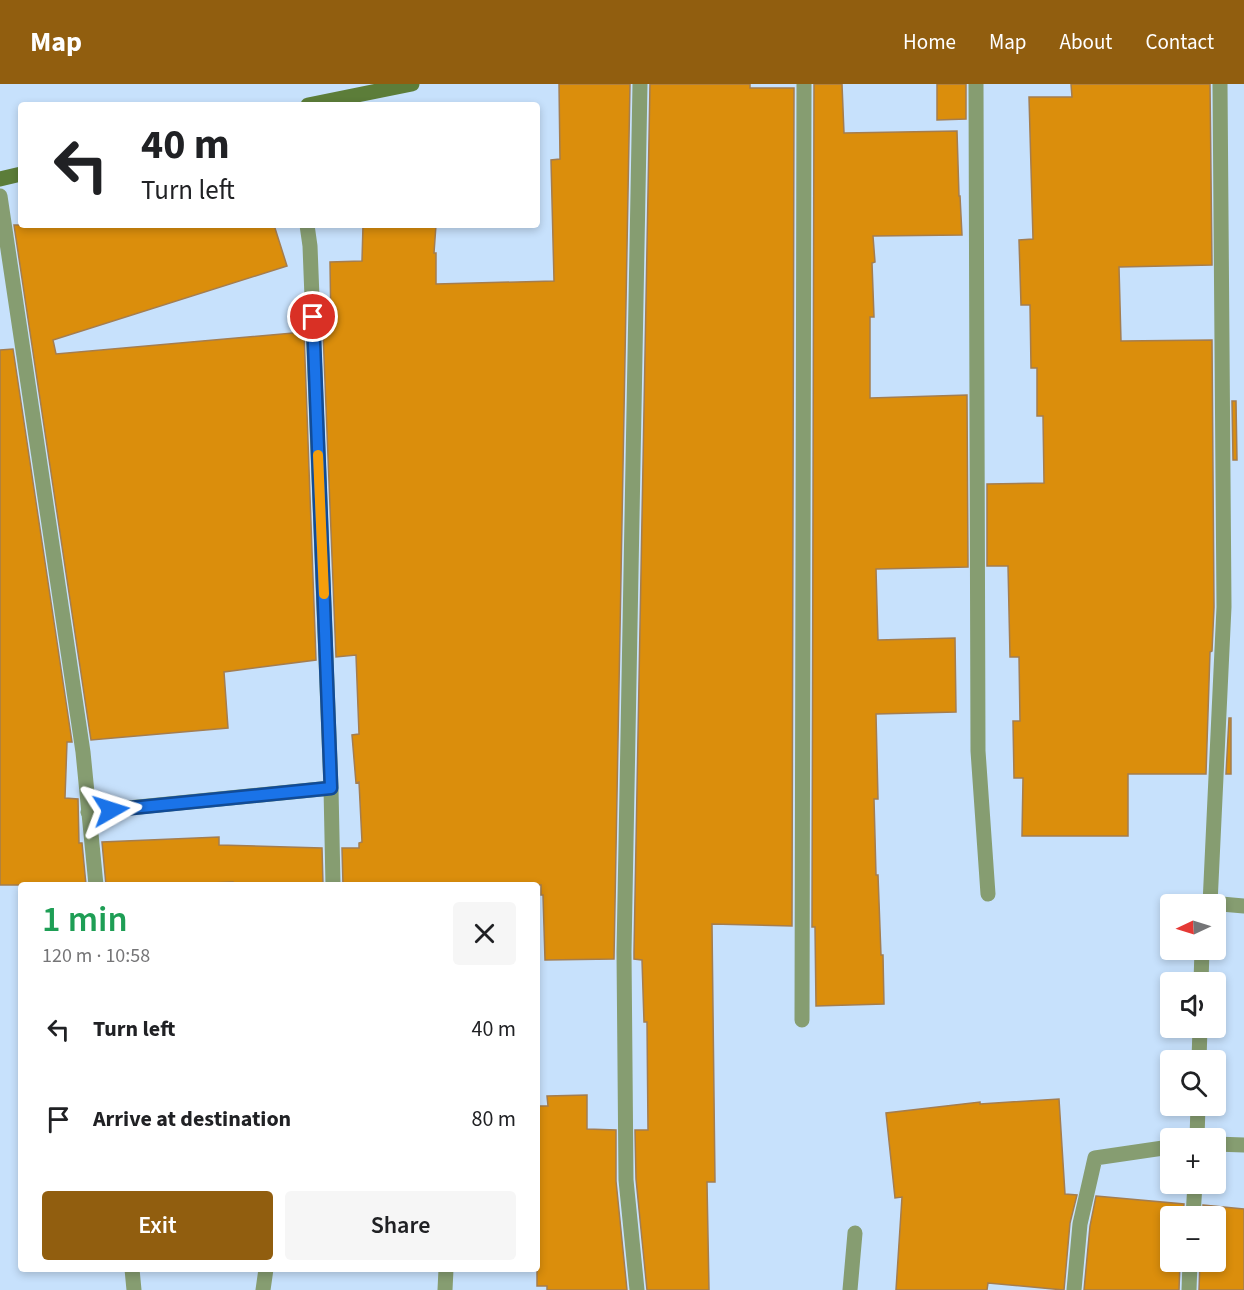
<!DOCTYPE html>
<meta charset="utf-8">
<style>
body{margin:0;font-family:"Source Sans 3",sans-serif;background:#f6f6f6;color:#202124;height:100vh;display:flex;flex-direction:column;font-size:22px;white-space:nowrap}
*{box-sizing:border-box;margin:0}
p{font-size:20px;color:#757577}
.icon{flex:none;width:33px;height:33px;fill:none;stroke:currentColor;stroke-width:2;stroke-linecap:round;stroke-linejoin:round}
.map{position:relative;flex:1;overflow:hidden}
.panel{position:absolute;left:18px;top:798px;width:522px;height:390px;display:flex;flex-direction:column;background:#fff;border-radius:6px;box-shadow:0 3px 9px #0003}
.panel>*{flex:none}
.guide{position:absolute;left:18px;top:18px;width:522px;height:126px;border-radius:6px;box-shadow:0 3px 9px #0003;background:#fff;color:#202124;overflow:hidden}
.needle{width:39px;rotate:266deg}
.buttons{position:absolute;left:1160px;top:810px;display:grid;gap:12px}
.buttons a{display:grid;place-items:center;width:66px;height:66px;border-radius:6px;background:#fff;box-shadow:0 3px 9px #0003;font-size:30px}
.pin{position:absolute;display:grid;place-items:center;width:51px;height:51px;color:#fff;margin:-26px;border:3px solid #fff;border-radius:50%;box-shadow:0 2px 6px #0007}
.me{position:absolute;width:66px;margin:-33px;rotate:84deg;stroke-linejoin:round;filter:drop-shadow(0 0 4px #0008)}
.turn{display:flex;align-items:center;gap:21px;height:126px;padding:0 24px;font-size:27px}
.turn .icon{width:78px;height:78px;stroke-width:2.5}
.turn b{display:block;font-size:42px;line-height:51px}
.round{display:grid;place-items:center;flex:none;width:63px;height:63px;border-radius:6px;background:#f6f6f6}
.head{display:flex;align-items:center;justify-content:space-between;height:102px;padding:0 24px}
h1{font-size:36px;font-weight:600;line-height:45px;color:#1e9e55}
.button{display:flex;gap:12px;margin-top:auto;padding:12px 24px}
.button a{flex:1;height:69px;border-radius:6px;background:#915e0f;color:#fff;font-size:24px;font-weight:600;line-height:69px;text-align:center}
.button a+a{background:#f6f6f6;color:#202124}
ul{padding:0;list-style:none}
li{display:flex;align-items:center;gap:18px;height:90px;padding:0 24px}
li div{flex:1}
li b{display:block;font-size:22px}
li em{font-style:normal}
header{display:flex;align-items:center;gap:36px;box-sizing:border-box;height:84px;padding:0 30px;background:#915e0f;color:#fff}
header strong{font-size:28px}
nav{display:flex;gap:33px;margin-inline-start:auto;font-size:21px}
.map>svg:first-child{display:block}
.building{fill:#db8e0c;stroke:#a47d4f;stroke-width:1.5}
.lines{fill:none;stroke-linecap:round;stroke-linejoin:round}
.minor{stroke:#869d71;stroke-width:15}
.secondary{stroke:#5c7d39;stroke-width:15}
.route-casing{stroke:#114b97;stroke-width:15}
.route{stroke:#1a73e8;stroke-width:10}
.slow{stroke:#f59e0b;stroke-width:10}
</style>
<header>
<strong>Map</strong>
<nav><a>Home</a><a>Map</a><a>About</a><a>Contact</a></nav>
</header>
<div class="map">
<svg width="1244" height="1206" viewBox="0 0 1244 1206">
<rect width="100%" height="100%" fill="#c7e1fc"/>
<!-- building -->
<path class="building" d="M559 0H630L614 875 545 876 543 811H541V801H343L342 764H359V759L362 758 359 698 356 699 352 651 359 650 356 571 336 573 323 247 324 244H331L330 178 362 177 363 141H436L434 169H436V200L554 197 551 76 560 75Z
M650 0H750V4H794L792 842 712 840 715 1098H707L709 1206H647L636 1095 635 1046H648L647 938H644L642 876 634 875V868Z
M814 0H842L844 49 957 47 959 112H960L962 151 873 152 875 178 872 179 874 233H870V314L967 311 968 483 876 485 878 556 955 554 956 628 876 630 878 715H874L876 791H878L881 871H883L884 920 816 922 815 843H812Z
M937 0H966V35L937 36Z
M1071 0H1210L1212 181 1119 183 1121 257 1212 256 1214 523 1212 567 1210 568 1206 690H1128V752H1022L1023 694H1014L1013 637H1020L1019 573H1010L1008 482H987V400L1044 399 1043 332H1037V284H1031L1030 221H1021L1019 156 1033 155 1029 13H1072Z
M14 141H274L287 182 53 256 56 270 304 248 316 576 224 588 228 644 91 656Z
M13 265 72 658H67L65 714 78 715 79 759H82L86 801H0V266Z
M1232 317H1236L1237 376H1233Z
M1229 634H1231V690H1226Z
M219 753V761L322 764 323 801H233V798L166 801H106L102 758Z
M587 1011V1045L616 1046V1097L627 1206H547V1202H537V1022H548L547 1012Z
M1059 1015 1065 1110 1077 1111 1070 1139 1064 1206 988 1199 987 1206H896L902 1113 895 1114 886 1029 980 1018V1020Z
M1096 1112 1184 1120 1183 1132H1170V1178H1180L1179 1206H1084L1090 1142Z
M1203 1121 1244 1125V1206H1199L1200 1178H1215V1132H1203Z"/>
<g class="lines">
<!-- minor -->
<path class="minor" d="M976 0 978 667 988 810
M0 112 83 668 96 801
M307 141 310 162 331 704 333 801
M88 728 331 704
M1210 819 1244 822
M1210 820 1224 523 1220 0
M1201 898 1202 866
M802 936 804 0
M1199 976 1200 944
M1197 1054 1198 1022
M1215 1060 1244 1061
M1193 1132 1195 1100
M132 1185 134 1206
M263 1206 266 1185
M445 1206 446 1185
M637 1206 626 1096 624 868 640 0
M850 1206 855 1149
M1074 1206 1080 1140 1095 1074 1170 1063
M1189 1206 1190 1178"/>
<!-- secondary -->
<path class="secondary" d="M308 21 412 0
M0 95 21 90"/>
</g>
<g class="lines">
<!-- route casing -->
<g class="route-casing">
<path id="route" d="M111 726 331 704 313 233"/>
</g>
<!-- route -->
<use href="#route" class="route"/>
<!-- slow -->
<path class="slow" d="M318 371 324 510"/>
</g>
</svg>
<div class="buttons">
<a><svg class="needle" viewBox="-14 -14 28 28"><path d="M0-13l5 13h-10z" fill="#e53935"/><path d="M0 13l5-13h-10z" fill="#757577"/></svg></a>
<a><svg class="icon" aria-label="sound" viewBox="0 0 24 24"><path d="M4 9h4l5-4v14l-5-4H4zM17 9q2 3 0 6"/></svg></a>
<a><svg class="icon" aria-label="search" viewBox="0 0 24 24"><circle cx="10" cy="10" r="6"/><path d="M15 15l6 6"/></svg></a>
<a>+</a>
<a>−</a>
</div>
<div class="pin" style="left:313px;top:233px;background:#d93025"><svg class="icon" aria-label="arrive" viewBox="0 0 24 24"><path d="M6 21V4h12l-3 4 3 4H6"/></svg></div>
<svg class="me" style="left:111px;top:726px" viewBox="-20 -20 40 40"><path d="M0-17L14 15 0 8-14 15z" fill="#1a73e8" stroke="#fff" stroke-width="4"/></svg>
<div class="guide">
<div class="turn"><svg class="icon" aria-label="left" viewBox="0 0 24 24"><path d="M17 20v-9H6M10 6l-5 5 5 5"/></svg><div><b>40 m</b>Turn left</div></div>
</div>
<section class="panel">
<div class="head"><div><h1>1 min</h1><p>120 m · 10:58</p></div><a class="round"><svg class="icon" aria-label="close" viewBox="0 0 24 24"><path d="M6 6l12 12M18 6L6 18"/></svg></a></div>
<ul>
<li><svg class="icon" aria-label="left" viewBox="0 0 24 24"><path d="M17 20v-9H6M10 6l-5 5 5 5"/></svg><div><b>Turn left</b></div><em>40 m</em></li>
<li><svg class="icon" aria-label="arrive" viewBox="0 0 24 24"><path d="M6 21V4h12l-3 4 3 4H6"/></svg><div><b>Arrive at destination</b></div><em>80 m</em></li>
</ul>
<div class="button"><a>Exit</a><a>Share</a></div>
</section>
</div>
